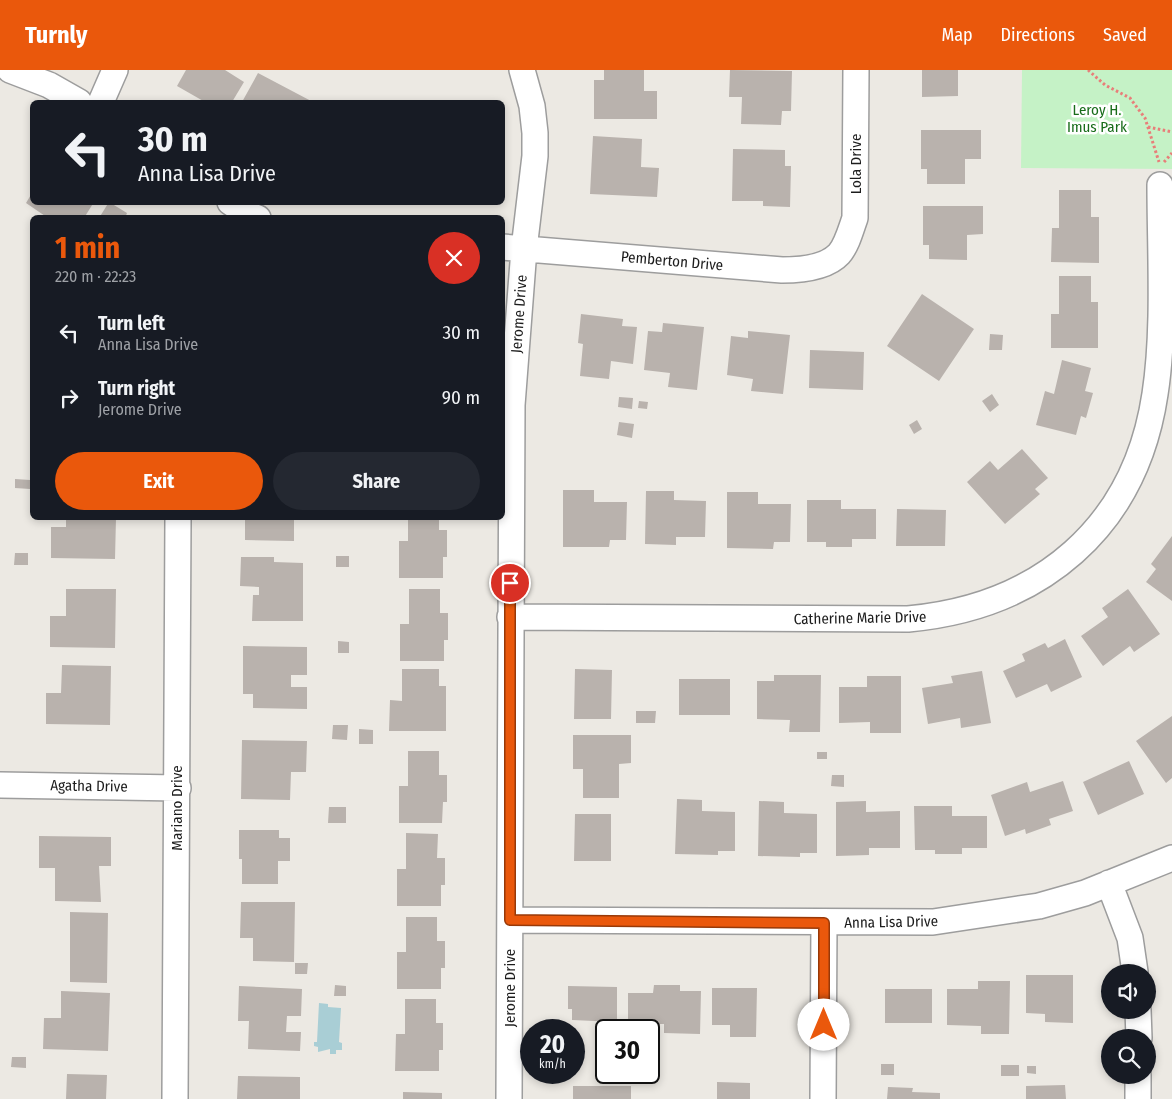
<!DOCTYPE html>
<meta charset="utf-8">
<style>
body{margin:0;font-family:"Fira Sans Condensed",sans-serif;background:#242831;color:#f1f3f6;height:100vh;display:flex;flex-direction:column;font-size:19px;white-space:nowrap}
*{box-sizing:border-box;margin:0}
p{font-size:16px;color:#9ea1a6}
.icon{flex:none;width:28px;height:28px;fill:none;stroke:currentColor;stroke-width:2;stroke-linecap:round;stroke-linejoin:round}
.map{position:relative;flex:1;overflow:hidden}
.drawer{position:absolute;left:30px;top:145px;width:475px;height:305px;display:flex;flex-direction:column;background:#171b24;border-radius:8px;box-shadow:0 2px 8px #0003}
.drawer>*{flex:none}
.top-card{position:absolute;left:30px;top:30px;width:475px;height:105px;border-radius:8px;box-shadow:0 2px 8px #0003;background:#171b24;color:#f1f3f6;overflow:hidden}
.buttons{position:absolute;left:1101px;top:894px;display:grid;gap:10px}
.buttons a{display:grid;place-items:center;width:55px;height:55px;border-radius:50%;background:#171b24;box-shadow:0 2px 8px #0003;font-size:25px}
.speed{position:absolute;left:520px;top:949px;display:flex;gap:10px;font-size:25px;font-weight:700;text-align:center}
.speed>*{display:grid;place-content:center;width:65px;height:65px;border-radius:50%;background:#171b24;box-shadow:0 2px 8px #0003;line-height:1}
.speed small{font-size:12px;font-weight:400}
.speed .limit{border:2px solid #111;border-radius:8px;background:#fff;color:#111}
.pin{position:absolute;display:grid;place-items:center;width:42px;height:42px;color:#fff;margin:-21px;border:2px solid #fff;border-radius:50%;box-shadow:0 1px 5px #0007}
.me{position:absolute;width:55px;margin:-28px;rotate:0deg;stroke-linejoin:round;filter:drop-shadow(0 0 4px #0008)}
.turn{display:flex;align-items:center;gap:18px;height:105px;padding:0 25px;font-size:22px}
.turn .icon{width:65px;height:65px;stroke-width:2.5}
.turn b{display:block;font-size:35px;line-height:42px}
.round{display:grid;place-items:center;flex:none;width:52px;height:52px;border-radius:26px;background:#242831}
.summary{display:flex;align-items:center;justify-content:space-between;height:85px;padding:0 25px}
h1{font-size:30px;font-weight:700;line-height:38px;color:#ea580c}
.action{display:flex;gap:10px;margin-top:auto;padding:10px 25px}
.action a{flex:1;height:58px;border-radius:30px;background:#ea580c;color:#fff;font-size:20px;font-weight:700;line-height:58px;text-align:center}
.action a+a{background:#242831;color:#f1f3f6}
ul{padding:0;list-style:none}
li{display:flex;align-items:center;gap:15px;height:65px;padding:0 25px}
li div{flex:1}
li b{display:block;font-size:19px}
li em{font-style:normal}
header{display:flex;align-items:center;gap:30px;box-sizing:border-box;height:70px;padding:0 25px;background:#ea580c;color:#fff}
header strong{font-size:24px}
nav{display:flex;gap:28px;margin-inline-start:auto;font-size:18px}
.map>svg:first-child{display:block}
.park{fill:#c5f2c6}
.water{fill:#a9ced5}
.building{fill:#b9b2ad}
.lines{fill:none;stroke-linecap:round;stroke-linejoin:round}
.street-casing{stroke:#9d9d9d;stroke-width:28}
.path{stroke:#e87e79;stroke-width:3;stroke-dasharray:2.5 2.5;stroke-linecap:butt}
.street{stroke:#fff;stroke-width:25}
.route-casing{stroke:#983908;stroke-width:12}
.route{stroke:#ea580c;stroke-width:9}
.labels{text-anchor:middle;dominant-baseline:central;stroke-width:5;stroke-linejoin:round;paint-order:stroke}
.park-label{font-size:15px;fill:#186c1a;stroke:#fff}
.street-label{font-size:15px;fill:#1c1c1c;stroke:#fff}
</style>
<header>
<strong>Turnly</strong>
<nav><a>Map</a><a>Directions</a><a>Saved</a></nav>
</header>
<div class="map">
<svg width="1172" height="1029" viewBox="0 0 1172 1029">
<rect width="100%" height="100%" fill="#ece9e3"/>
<!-- park -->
<path class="park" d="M1022 0H1172V99L1021 98Z"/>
<!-- water -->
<path class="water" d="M319 933 328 934V937L341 938 339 972 342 973V980H336V984H330V979L318 982V977L314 976V972H317Z"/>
<!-- building -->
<path class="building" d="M186 0H225L244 12 232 32H205L177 16Z
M604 0H644V21H657V49H594V10H604Z
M730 0 792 1 791 41H782L781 55 741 54 742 27H729Z
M922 0H958V26L922 27Z
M258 3 313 32H242Z
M921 60H981V89H965V114H927V99H921Z
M593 66 642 69 641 97 659 98 657 127 590 124Z
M733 79 785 80V96H791L790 137 763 136V131H732Z
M1059 120H1091V147H1099V193L1051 192 1052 158H1059Z
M32 123V132H94L84 148H48L26 133Z
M109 132 127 143 125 148H99Z
M923 136H983V164L967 165V190L929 189V175H923Z
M1059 206H1091V232H1098V278H1051V244H1059Z
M922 224 974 259 939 311 887 276Z
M581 244 623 249 622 256 637 257 633 294 611 291 609 309 580 306 583 274 578 273Z
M663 253 704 257 697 320 668 317 670 303 644 300 648 261 662 262Z
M748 261 790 265 783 324 751 321 753 309 727 305 731 266 748 268Z
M990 264 1003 265 1002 280H989Z
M810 280 864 282 863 320 809 318Z
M1062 290 1091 298 1085 321 1093 323 1086 348 1081 346 1076 365 1036 355 1045 321 1054 324Z
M992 324 999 335 990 342 982 331Z
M619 327 633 328 632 339 618 337Z
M639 331 648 332 647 339 638 338Z
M917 350 922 359 914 364 909 355Z
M619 352 634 354 632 368 617 365Z
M1022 379 1048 408 1035 419 1040 424 1005 454 967 412 990 391 998 400Z
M15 409 30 410V419L15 418Z
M563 420H594V432H627L626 470H610L609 477H563Z
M646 421H674V430L706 431 705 467H676V475L645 474Z
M727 422H758V434H791L790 472H774L773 479 727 478Z
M807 430H841V439H876V469H852V477H826V472H807Z
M897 439 946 440 945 476H896Z
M66 448H116L115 489 51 488V457H66Z
M245 448H294V471L245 470Z
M408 448H439V460H447V487H443V508H399V471H408Z
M1172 466V531L1146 512 1156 499 1151 494Z
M15 483H28V495H14Z
M336 486H349V497H336Z
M241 487H274V492L303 493V551H252L253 525H259V517L240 516Z
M66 519H116L115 578 50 577V546H66Z
M409 519H440V543H448V570H444V591H400V554H409Z
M1128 519 1160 564 1134 582 1130 576 1103 596 1081 566 1108 547 1102 538Z
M1065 569 1082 607 1051 622 1047 614 1016 628 1003 601 1025 591 1022 584 1045 573 1048 578Z
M338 571 349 572V583H338Z
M243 576 307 577V605H291V617H307V639L253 638V624H243Z
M62 595 111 596 110 655 46 654V623H61Z
M402 599H439V616H446V661H389L390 630 402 631Z
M575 599 612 600 611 649H574Z
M982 601 991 653 961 658 960 648 928 654 922 618 953 613 951 606Z
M774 605H821L820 662H789L790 650 757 649V611H774Z
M867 606H901V663H870V652L839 653V617H867Z
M679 609H730V645H679Z
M636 641H656L655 653H636Z
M1172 646V708L1166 713 1136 671Z
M333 655H348L347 670 332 669Z
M359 659 373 660V674H359Z
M573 665H631V693L619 694V728H583V699H573Z
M242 670 307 671 306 702H291L290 730 241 729Z
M408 681H439V705H447V732H443L442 753H399V716H408Z
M817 682H827V689H817Z
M1129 691 1144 724 1098 745 1083 712Z
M832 705H844V717L831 716Z
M1063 711 1073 741 1049 749 1051 755 1026 764 1025 759 1005 766 991 725 1027 712 1030 722Z
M677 729 702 730V741L735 742V781H718V785L675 784Z
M759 731 784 732V743L817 744V783H800V787L758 786Z
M866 731V742L900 741V778H869V785L836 786V732Z
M914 736H952V746H987V778H962V784H935V780H915Z
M329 737H346V753H328Z
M575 744H611V791H574Z
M239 760H279V768H290V791H278V814H242V789H239Z
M406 763 438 764 437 788H445V815H441V836H397V799H406Z
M39 766 111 767V796H99L101 832 55 831V798H39Z
M241 832H295L294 892 253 891V868H240Z
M70 842 108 843 107 913 70 912Z
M406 847H437V871H445V898H441V919H397V882H406Z
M295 893H308L307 904H295Z
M1026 905H1073V953L1045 952V944L1026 943Z
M978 911H1010L1009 964H981V956L947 955V919H978Z
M335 915 346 916V926H334Z
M654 915H680V921H701L700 964 664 963V954H628V923H653Z
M239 916 302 919 301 946H287L286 962H301L300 981 248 979 249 951H238Z
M568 916 617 917V952L572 950V939H568Z
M712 918H757L756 967H730V955H712Z
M885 919H932V953H885Z
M61 921 110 923 108 981 43 979 44 948H61Z
M405 929H436V953H443V980H439V1001H395L396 964H405Z
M12 987H26V998L11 997Z
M881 994H894V1005H881Z
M1001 995H1019V1006H1001Z
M1027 996H1036V1004L1027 1003Z
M67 1004 107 1005 106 1029H66Z
M238 1006 300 1007V1029H237Z
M717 1012 750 1013V1029H717Z
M1065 1015 1066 1029H1026V1016Z
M573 1016H631V1029H573Z
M888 1017 913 1018 912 1022 940 1023V1029H887Z
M403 1022 442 1023V1029H403Z"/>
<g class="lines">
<!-- street casing -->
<g class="street-casing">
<path id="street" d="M10 0 49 15 79 32
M101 32 115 0
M230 132 248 144 258 148
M502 177 782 200C800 200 826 198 839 184 847 175 851 159 855 148L856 0
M510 547 908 549C1040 537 1135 458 1155 324 1165 260 1160 181 1160 115
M0 715 178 718
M1109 813 1130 868 1135 902
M510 850 933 852 1039 836 1085 823 1172 788
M1138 940 1139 968
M175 1029 178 448
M509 1029 512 335 524 179 535 86V63L532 36 522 0
M823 1029 824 853
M1138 1029V1005"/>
</g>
<!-- path -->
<path class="path" d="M1088 0 1105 15 1130 28 1145 48 1159 92
M1148 57 1172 62
M1164 92 1172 83"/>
<!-- street -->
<use href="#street" class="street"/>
</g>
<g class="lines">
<!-- route casing -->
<g class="route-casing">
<path id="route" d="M510 513V850L824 853V955"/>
</g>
<!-- route -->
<use href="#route" class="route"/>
</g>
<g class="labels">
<!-- park labels -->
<g class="park-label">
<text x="1097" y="40">Leroy H.<tspan x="1097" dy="17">Imus Park</tspan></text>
</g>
<!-- street labels -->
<g class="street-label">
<text transform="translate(856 94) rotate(-90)">Lola Drive</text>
<text transform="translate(672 191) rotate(5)">Pemberton Drive</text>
<text transform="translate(519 244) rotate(-86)">Jerome Drive</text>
<text transform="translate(860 548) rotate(-1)">Catherine Marie Drive</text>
<text transform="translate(89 716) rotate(1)">Agatha Drive</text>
<text transform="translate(177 738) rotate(-90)">Mariano Drive</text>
<text transform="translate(891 852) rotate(-1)">Anna Lisa Drive</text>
<text transform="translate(510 918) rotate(-90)">Jerome Drive</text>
</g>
</g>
</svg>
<div class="buttons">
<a><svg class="icon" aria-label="sound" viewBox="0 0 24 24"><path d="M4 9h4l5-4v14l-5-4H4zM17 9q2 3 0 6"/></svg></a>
<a><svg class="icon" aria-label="search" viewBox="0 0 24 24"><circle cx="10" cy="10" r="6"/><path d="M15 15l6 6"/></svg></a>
</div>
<div class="speed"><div>20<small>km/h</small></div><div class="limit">30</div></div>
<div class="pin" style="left:510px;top:513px;background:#d93025"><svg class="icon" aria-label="arrive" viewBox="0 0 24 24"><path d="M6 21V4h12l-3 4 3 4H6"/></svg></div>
<svg class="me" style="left:824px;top:955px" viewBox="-20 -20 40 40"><circle r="19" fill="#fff"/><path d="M0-13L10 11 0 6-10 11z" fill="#ea580c"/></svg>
<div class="top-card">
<div class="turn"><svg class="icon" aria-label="left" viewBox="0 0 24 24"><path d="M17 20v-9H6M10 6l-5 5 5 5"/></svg><div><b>30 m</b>Anna Lisa Drive</div></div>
</div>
<section class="drawer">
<div class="summary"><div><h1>1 min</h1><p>220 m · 22:23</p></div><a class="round" style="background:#d93025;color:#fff"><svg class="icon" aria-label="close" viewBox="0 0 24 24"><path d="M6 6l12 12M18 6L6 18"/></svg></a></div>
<ul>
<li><svg class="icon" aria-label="left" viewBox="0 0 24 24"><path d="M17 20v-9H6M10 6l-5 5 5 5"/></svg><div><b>Turn left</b><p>Anna Lisa Drive</p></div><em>30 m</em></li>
<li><svg class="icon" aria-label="right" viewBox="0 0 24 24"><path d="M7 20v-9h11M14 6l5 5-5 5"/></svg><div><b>Turn right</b><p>Jerome Drive</p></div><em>90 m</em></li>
</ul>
<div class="action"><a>Exit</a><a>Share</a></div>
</section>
</div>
